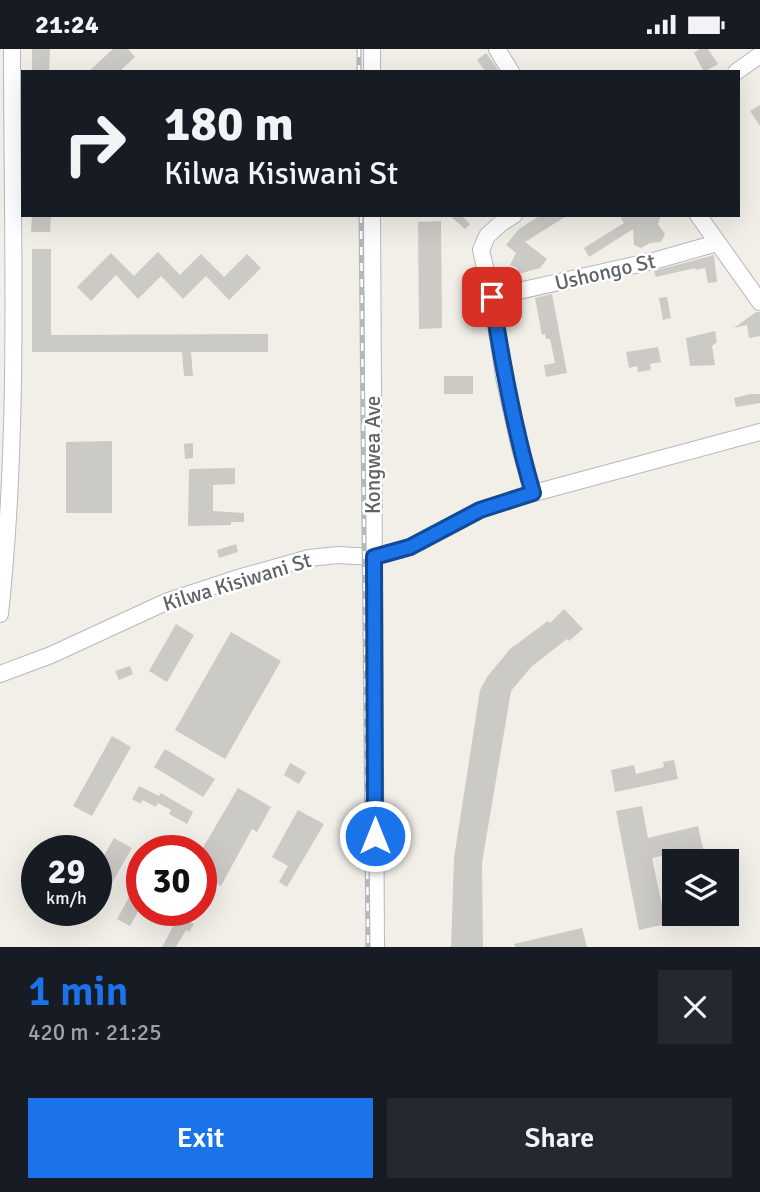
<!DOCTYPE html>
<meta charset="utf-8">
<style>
body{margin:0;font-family:Signika,sans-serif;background:#242831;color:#f1f3f6;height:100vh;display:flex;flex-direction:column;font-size:26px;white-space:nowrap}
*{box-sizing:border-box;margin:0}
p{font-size:23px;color:#9ea1a6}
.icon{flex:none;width:38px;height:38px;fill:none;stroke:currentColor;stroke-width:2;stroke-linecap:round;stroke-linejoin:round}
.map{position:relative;height:898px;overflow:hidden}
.drawer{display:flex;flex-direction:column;background:#171b24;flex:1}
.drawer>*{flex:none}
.hud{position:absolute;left:21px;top:21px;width:719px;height:147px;border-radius:0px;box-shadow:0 7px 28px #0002;background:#171b24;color:#f1f3f6;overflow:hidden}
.buttons{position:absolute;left:662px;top:800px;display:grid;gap:14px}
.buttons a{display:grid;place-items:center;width:77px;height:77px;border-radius:0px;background:#171b24;box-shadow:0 7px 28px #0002;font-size:35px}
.speed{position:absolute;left:21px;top:786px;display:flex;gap:14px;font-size:35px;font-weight:700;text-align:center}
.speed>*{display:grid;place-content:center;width:91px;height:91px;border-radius:50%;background:#171b24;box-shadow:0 7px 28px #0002;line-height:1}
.speed small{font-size:18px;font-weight:400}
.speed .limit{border:10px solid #d22;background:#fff;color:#111}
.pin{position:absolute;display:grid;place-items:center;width:60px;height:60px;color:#fff;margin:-30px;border-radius:14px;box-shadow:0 4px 10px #0006}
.me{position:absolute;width:77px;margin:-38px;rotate:0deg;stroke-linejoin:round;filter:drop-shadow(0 0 5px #0008)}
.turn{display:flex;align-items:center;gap:24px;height:147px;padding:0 28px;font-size:32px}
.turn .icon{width:91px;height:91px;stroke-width:2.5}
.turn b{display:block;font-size:49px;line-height:60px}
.round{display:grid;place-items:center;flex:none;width:74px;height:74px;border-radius:0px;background:#242831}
.head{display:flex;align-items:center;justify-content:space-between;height:119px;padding:0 28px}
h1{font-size:42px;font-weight:600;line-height:52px;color:#1a73e8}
.button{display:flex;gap:14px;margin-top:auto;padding:14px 28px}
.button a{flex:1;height:80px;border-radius:0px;background:#1a73e8;color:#fff;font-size:28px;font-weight:600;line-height:80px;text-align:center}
.button a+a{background:#242831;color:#f1f3f6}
.status{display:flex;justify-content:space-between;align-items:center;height:49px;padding:0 35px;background:#171b24;direction:ltr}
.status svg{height:19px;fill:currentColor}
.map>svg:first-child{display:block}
.building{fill:#cccac5}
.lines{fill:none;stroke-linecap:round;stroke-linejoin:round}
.minor-casing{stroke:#b5b8bc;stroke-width:18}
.minor{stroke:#fff;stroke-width:16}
.rail-casing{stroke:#b6b7b8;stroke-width:5}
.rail{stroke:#fff;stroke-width:2.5;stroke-dasharray:8;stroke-linecap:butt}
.route-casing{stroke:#114b97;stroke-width:18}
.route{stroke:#1a73e8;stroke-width:12}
.labels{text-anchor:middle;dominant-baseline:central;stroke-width:5;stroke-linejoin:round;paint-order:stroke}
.street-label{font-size:21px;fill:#5f6368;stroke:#fff}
</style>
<div class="status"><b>21:24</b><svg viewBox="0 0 49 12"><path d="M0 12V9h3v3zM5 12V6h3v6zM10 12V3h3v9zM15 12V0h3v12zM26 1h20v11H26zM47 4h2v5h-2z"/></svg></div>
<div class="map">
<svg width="760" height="898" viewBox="0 0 760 898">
<rect width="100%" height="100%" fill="#f1efe8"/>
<!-- building -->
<path class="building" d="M32 0H50L49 23H32Z
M113 0H128L135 8 119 23H88Z
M699 0H708L718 15 704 23 694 4Z
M486 4 495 16 499 23H486L477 11Z
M760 56V77L750 62Z
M32 166H51L50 183H31Z
M449 166H461L470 175 465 180Z
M541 166H568L525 193 547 210 540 219 519 225 517 219 510 216 516 204 506 196 519 180Z
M619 166H661L658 175 665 185 661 193 650 194 641 199 634 196 633 180 589 208 584 199 624 174Z
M441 172 442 279 419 280 418 173Z
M32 200H51V286L268 285V303H191L193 327H184L182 303H32Z
M158 203 180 226 201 205 224 228 247 205 261 219 229 251 206 227 183 250 161 227 138 250 116 226 91 252 77 238 111 204 134 227Z
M714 206 717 233 708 234 705 219 696 221 695 219 656 228 654 222Z
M552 245 567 324 546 328 544 316 555 314 550 290H546L545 285 542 286 535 249Z
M667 248 671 269 663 271 659 249Z
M756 263H760V287L749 289 747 276 734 279Z
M715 282 717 293 712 297 715 316 690 317 686 289Z
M658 298 661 313 650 315 651 321 638 323 637 317 629 319 626 303Z
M444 327H473V345H444Z
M751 345H760V354L736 358 734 349Z
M112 392V464H66V393Z
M193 394V409L185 410 184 395Z
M235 419V435L213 436V462L244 464V473H231V476L188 477 189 420Z
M236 495 238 503 219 509 217 501Z
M564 560 583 580 569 592 567 590 531 618 511 642 482 814 483 898H451L454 809 480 641 487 628 510 600 548 572 550 574Z
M176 575 194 586 167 633 149 622Z
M231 583 281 612 225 710 175 681Z
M130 617 133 625 119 631 115 622Z
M112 687 131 698 92 767 73 757Z
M165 700 215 730 203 748 154 718Z
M674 711 678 730 615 743 611 721 634 716 636 725 664 718 663 713Z
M290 714 306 723 299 735 284 726Z
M139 737 159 747 161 744 193 763 187 775 169 765 171 761 158 754 156 758 142 751 141 755 132 750Z
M238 739 271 758 257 783 252 780 221 837 213 832 201 853V802Z
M642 757 648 789 698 777 706 812H667L666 806 652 809 666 875 639 881 616 762Z
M298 761 324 775 287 838 279 833 288 817 272 808Z
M114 789 132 799 112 834 96 825V820Z
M142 814V855L130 877 117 870 132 843 127 840Z
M171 861H188L195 865 190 873 194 875 189 883 186 881 176 898H162L175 874 166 869Z
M582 879 587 898H515L514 895Z"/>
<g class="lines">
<!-- minor casing -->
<g class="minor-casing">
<path id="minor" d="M372 0V23
M497 0 511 23
M736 23 760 6
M372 166 376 898
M514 166 500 175 487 187 481 201 492 248 504 328 520 399 533 444
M698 166 760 253
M492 248 657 211 717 194
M0 565C20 378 12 188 12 0
M0 625 51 606 168 552 238 529 309 509 338 506 374 508 389 504 410 498 480 461 523 447 760 383"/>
</g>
<!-- minor -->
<use href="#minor" class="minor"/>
<!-- rail casing -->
<g class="rail-casing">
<path id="rail" d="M359 0V23
M361 166 368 898"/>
</g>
<!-- rail -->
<use href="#rail" class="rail"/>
</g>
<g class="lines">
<!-- route casing -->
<g class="route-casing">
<path id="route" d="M375 787 374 508 410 498 480 461 533 444C514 379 502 315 492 248"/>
</g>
<!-- route -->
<use href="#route" class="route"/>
</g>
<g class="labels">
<!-- street labels -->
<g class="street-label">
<text transform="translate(605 223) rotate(-13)">Ushongo St</text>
<text transform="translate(373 406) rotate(-90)">Kongwea Ave</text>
<text transform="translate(237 533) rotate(-17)">Kilwa Kisiwani St</text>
</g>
</g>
</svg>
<div class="buttons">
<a><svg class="icon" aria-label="layers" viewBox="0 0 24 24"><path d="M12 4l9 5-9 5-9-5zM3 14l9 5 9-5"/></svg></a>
</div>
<div class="speed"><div>29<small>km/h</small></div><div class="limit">30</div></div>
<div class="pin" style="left:492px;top:248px;background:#d93025"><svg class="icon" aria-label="arrive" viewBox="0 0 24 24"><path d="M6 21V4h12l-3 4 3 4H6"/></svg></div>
<svg class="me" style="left:375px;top:787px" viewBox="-20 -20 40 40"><circle r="17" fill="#1a73e8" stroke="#fff" stroke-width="3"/><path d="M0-11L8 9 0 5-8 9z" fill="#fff"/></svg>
<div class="hud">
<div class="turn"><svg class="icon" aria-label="right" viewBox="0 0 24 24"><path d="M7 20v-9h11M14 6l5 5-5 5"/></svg><div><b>180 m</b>Kilwa Kisiwani St</div></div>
</div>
</div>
<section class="drawer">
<div class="head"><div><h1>1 min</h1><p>420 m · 21:25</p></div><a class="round"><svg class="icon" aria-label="close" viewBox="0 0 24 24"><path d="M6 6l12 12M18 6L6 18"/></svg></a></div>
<div class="button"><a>Exit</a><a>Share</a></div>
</section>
